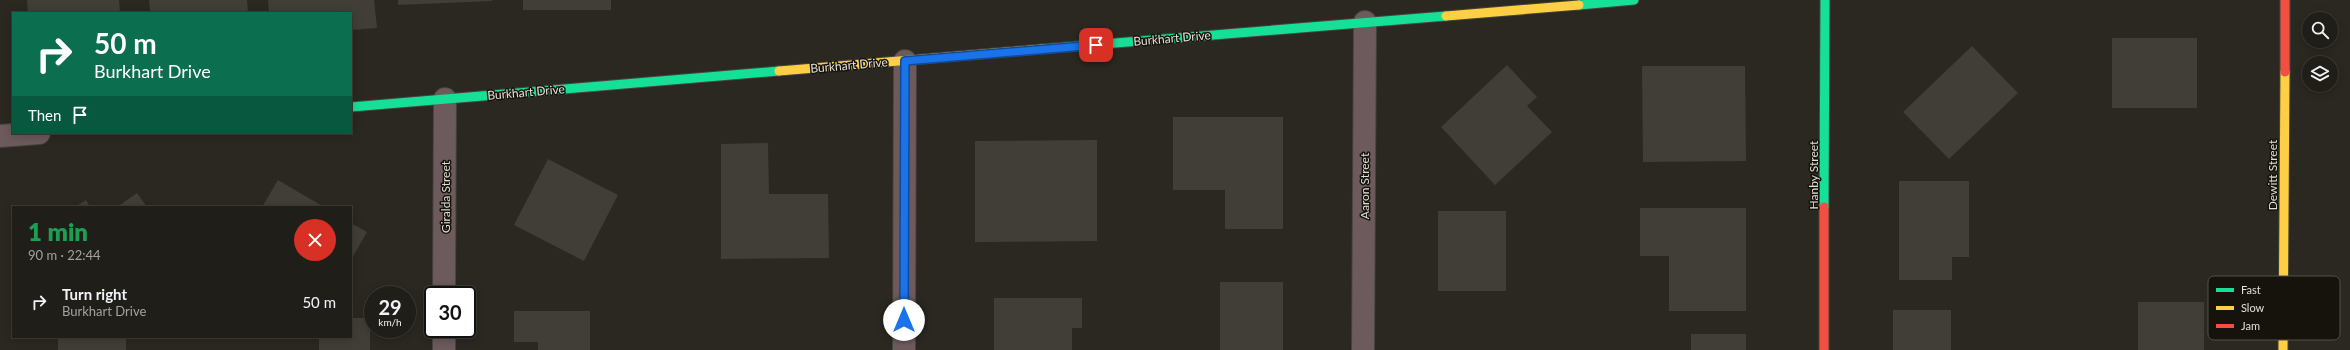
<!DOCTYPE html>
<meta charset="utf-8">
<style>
body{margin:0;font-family:Lato,sans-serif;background:#2d2b25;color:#f1f3f6;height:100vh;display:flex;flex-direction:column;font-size:15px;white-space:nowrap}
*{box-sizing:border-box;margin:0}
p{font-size:13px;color:#a2a2a2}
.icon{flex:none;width:22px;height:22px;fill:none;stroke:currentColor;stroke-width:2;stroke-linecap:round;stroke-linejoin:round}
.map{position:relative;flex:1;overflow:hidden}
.sheet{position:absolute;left:12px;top:206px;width:340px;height:132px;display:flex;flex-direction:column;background:#201e18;border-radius:0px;box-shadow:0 2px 10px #0003,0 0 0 1px #3d3c37}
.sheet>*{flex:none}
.guide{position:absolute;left:12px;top:12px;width:340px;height:122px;border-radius:0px;box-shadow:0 2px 10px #0003,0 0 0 1px #3d3c37;background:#0b6e4f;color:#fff;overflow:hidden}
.fabs{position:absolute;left:2302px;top:12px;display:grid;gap:8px}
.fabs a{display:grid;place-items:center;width:36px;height:36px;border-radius:50%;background:#201e18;box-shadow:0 2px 10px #0003,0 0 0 1px #3d3c37;font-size:20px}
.speed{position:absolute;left:364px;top:286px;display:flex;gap:8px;font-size:20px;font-weight:700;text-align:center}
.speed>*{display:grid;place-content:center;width:52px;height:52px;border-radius:50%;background:#201e18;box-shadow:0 2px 10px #0003,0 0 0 1px #3d3c37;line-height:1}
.speed small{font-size:10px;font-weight:400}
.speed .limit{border:2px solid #111;border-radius:6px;background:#fff;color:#111}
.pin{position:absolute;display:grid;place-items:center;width:34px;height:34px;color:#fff;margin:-17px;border-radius:8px;box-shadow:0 2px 6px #0006}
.me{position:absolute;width:44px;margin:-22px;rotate:0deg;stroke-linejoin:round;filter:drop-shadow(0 0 3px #0008)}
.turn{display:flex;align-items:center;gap:14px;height:84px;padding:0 16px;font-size:18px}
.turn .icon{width:52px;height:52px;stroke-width:2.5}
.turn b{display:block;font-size:28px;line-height:34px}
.then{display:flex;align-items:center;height:38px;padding:0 16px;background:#0003;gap:8px;font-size:15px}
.round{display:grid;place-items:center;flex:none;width:42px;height:42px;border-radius:21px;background:#2d2b25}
.head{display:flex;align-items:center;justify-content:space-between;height:68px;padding:0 16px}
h1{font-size:24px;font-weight:800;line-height:30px;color:#1e9e55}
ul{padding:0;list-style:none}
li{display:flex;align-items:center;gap:12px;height:56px;padding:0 16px}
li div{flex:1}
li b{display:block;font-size:15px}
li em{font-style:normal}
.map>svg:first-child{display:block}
.building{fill:#413e37}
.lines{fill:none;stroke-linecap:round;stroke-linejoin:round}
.street-casing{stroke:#46443e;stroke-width:24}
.fast-casing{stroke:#46443e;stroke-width:11}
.slow-casing{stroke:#46443e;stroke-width:11}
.jam-casing{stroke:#46443e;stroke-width:11}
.street{stroke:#6c5a5c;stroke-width:22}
.fast{stroke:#16e098;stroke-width:9}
.slow{stroke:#ffcf43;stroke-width:9}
.jam{stroke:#f24e42;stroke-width:9}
.route-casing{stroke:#114b97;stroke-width:10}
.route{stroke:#1a73e8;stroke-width:7}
.labels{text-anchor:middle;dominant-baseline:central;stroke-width:3;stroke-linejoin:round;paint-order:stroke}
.street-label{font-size:12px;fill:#e1dfd6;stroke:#15130c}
.key{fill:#15130c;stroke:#525049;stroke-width:1}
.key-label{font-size:11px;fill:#e1dfd6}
</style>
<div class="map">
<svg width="2350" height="350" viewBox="0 0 2350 350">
<rect width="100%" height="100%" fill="#2a2820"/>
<!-- building -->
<path class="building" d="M27 0H119L120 13H28Z
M149 0H247L248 13H150Z
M268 0H374L377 28 351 30V13H269Z
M398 0H492V1L398 5Z
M523 0H611V10H523Z
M2112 38H2197V108H2112Z
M1972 46 2018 93 1949 159 1903 112Z
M1507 65 1537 97 1527 106 1552 132 1495 185 1441 127Z
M1642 66H1745L1746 161 1643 162Z
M1173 117H1283V229H1225V190H1173Z
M1097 140V241L975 242V141Z
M768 143 769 194H828L829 258 721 259V144Z
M548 159 618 195 584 261 514 225Z
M278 180 324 207H262Z
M1899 181H1969V257H1952V280H1899Z
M137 193 147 207H117Z
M86 200 90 207H75Z
M1640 208H1746V311H1669V256H1640Z
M1438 211H1506V291H1438Z
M351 223 367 232 351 260Z
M1220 282H1283V350H1220Z
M994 298H1082V328H1072V350H994Z
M2138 302H2204V350H2138Z
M1893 310H1951V350H1893Z
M514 311H590V350H538V342H514Z
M351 318H370V350H319V337H351Z
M1691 334H1746V350H1691Z
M58 337H126V350H58Z"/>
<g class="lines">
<!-- street casing -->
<g class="street-casing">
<path id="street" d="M0 136 39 133
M444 295 445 99
M444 350V329
M904 350 905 61
M1363 350 1365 22"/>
</g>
<!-- fast casing -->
<g class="fast-casing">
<path id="fast" d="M1579 5 1634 0
M1042 49 1446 16
M351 107 779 71
M1824 207 1825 0"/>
</g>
<!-- slow casing -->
<g class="slow-casing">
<path id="slow" d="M1446 16 1579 5
M779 71 1042 49
M2283 350 2285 72"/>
</g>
<!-- jam casing -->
<g class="jam-casing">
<path id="jam" d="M2285 72V0
M1824 350V207"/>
</g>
<!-- street -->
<use href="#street" class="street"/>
<!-- fast -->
<use href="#fast" class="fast"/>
<!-- slow -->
<use href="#slow" class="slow"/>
<!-- jam -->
<use href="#jam" class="jam"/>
</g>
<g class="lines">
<!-- route casing -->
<g class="route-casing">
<path id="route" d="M904 320 905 61 1096 45"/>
</g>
<!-- route -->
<use href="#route" class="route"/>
</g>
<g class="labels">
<!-- street labels -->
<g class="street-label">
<text transform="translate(1172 38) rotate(-5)">Burkhart Drive</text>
<text transform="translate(849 65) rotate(-5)">Burkhart Drive</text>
<text transform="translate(526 92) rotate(-5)">Burkhart Drive</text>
<text transform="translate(1813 175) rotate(-90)">Hanby Street</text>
<text transform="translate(2272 175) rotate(-90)">Dewitt Street</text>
<text transform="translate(1364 186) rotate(-90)">Aaron Street</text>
<text transform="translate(445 197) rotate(-90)">Giralda Street</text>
</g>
</g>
<!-- legend -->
<rect x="2208" y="276" width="132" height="64" rx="6" class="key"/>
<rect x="2216" y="288" width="18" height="4" fill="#16e098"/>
<rect x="2216" y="306" width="18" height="4" fill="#ffcf43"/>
<rect x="2216" y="324" width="18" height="4" fill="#f24e42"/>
<g class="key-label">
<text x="2241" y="294">Fast</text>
<text x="2241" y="312">Slow</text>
<text x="2241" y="330">Jam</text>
</g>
</svg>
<div class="fabs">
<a><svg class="icon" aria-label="search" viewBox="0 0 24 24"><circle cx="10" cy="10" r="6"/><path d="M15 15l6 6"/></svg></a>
<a><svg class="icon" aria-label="layers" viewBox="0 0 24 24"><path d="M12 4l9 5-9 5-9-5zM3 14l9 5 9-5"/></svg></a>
</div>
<div class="speed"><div>29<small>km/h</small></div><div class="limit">30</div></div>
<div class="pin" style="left:1096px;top:45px;background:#d93025"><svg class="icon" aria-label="arrive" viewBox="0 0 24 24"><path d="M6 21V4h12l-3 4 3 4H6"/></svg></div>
<svg class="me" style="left:904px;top:320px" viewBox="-20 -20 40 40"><circle r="19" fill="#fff"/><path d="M0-13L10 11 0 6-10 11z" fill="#1a73e8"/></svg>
<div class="guide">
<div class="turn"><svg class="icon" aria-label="right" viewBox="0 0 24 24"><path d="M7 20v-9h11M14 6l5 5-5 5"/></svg><div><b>50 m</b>Burkhart Drive</div></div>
<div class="then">Then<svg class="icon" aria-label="arrive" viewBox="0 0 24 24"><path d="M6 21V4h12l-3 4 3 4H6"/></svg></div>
</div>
<section class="sheet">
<div class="head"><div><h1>1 min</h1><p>90 m · 22:44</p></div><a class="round" style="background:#d93025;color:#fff"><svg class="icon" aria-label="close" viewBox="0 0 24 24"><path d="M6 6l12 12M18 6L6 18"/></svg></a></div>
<ul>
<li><svg class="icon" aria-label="right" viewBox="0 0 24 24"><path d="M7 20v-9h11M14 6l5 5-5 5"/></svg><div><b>Turn right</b><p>Burkhart Drive</p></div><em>50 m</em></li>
</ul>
</section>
</div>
